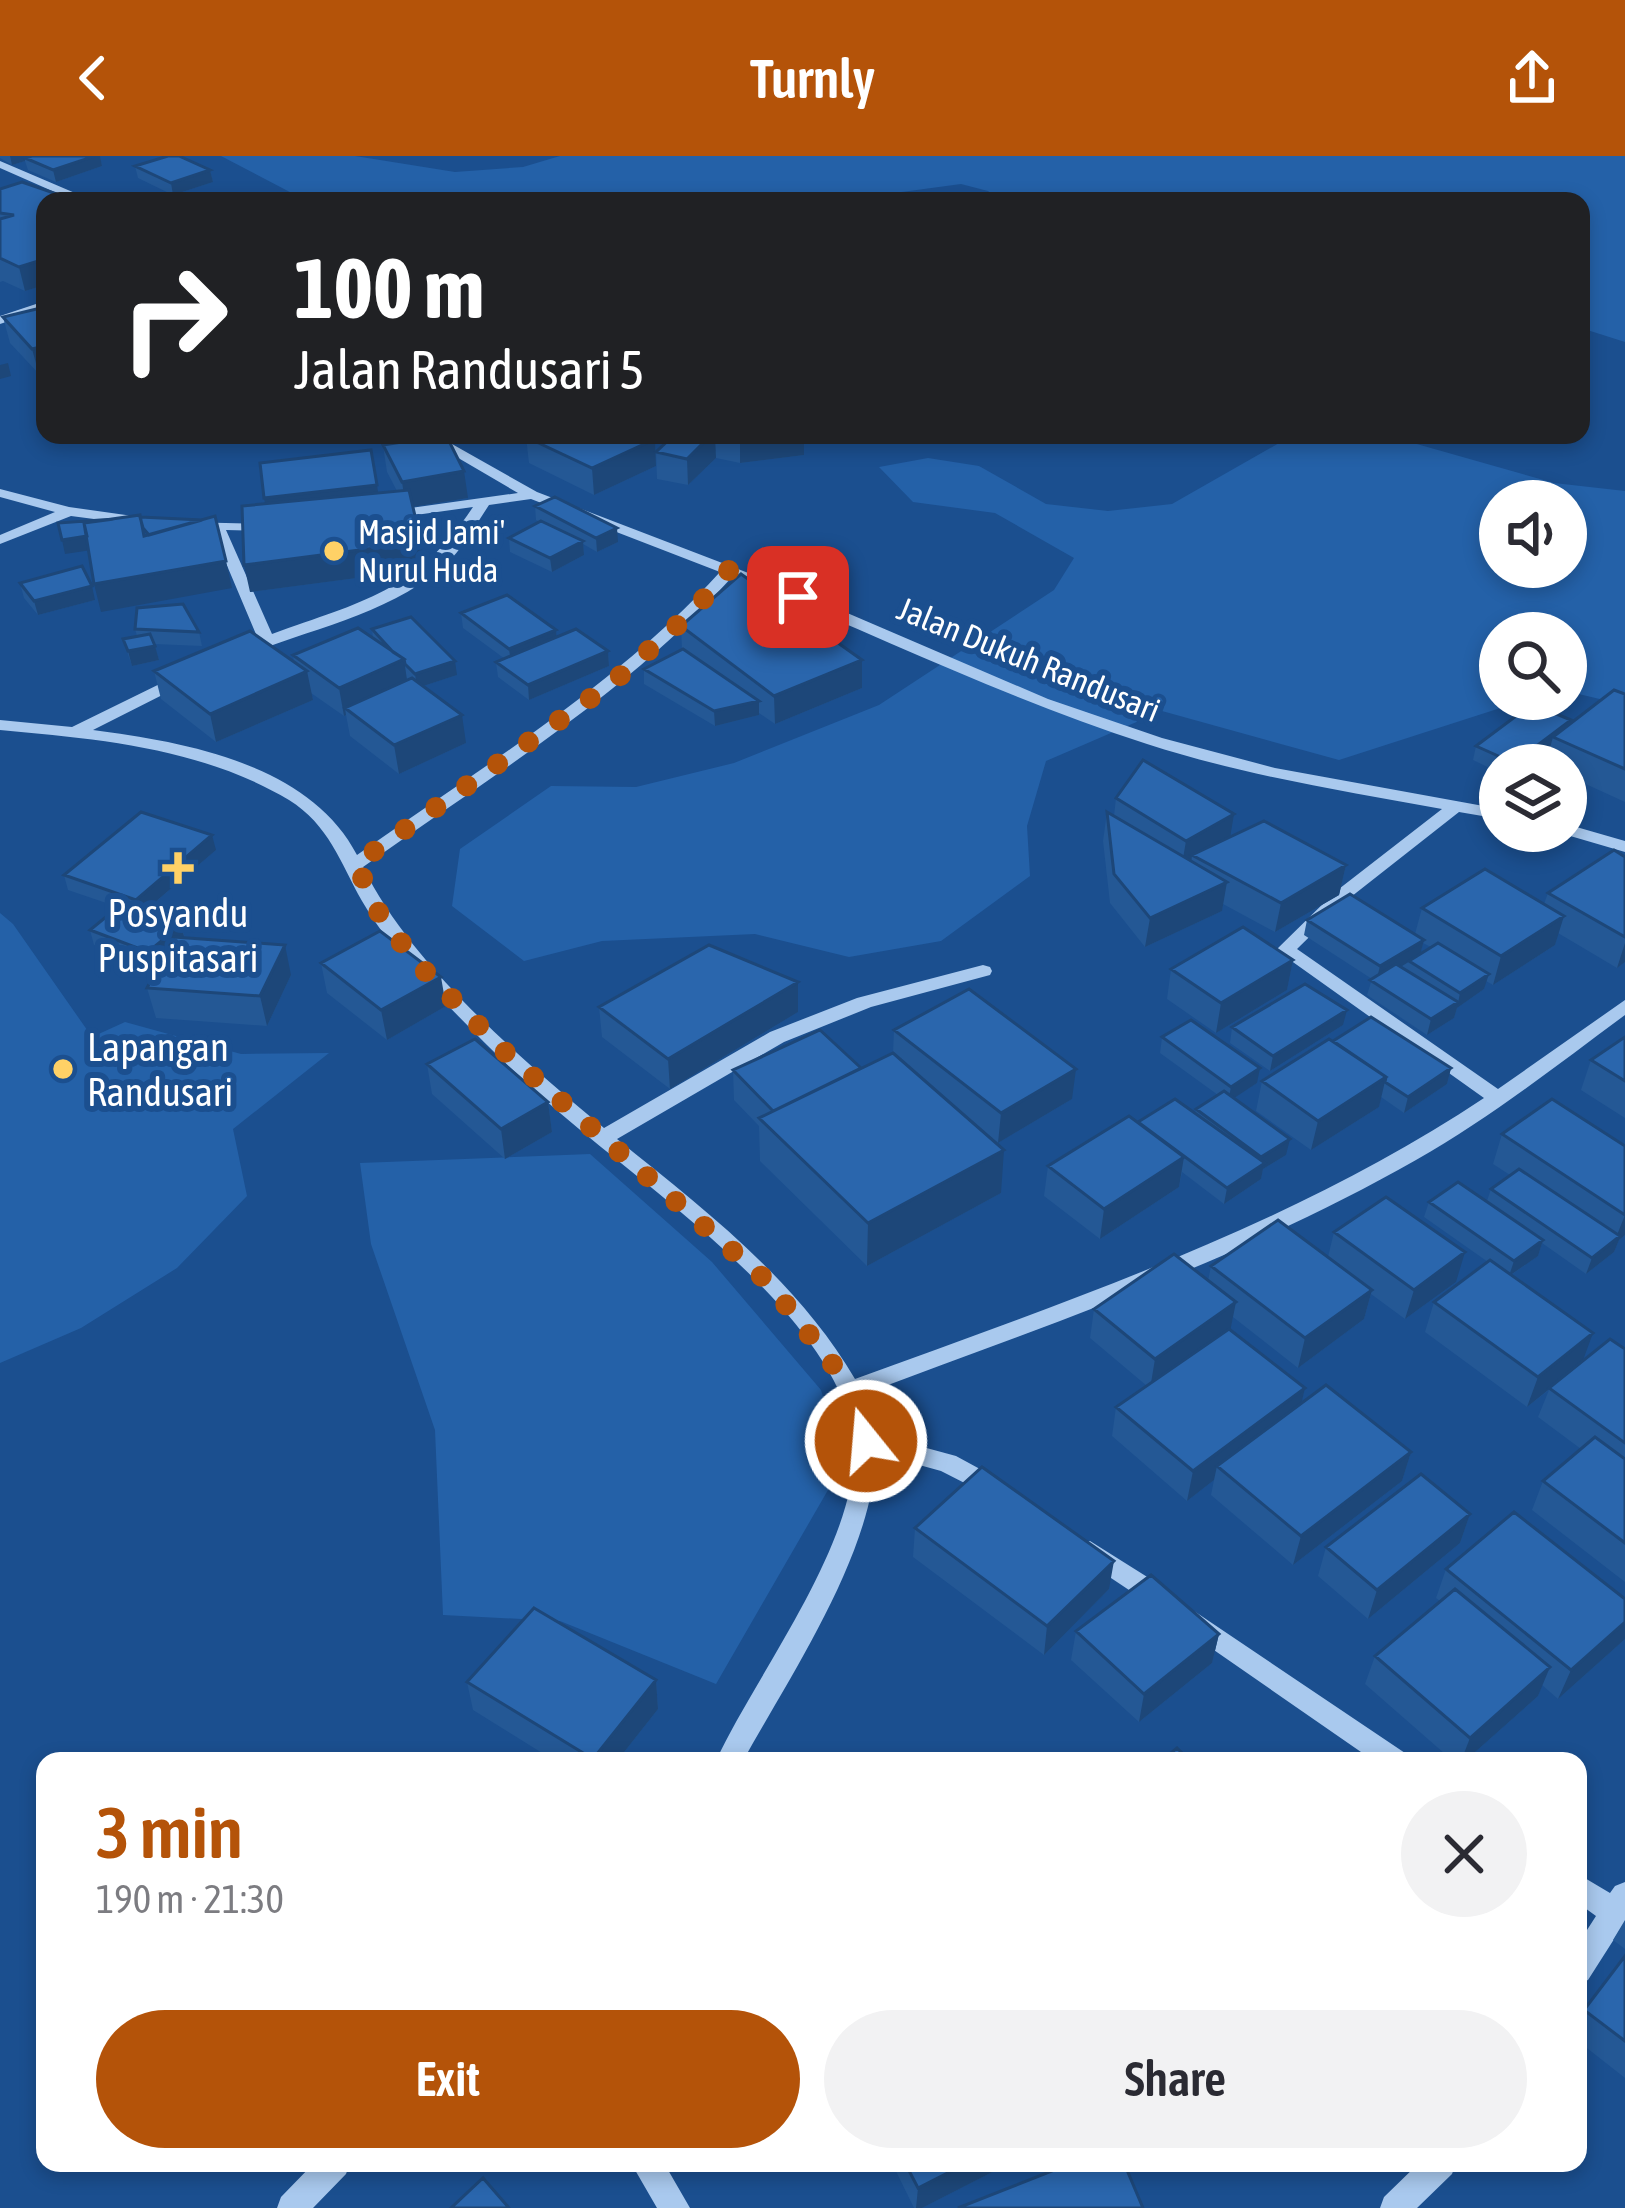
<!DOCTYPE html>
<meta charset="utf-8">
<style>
body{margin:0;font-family:"Asap Condensed",sans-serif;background:#f2f2f3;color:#2b2b33;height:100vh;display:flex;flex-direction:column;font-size:45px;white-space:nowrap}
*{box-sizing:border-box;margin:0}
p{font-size:39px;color:#7c7c81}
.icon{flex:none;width:66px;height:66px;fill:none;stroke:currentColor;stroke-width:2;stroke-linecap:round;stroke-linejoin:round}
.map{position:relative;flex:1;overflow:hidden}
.panel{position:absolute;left:36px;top:1596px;width:1551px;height:420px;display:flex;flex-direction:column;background:#fff;border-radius:24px;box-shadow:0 6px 18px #0003}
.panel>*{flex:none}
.top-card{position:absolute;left:36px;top:36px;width:1554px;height:252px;border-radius:24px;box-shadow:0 6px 18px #0003;background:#202124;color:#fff;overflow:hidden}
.tools{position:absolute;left:1479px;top:324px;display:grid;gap:24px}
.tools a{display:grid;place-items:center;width:108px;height:108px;border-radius:50%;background:#fff;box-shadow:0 6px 18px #0003;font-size:60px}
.pin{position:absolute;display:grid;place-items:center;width:102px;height:102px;color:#fff;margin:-51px;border-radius:24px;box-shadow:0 6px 18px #0006}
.me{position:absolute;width:132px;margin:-66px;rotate:343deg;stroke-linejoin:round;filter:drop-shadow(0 0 9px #0008)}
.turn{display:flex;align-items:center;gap:42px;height:252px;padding:0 60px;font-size:54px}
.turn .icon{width:156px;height:156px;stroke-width:2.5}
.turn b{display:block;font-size:84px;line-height:102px}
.round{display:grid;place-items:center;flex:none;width:126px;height:126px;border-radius:63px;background:#f2f2f3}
.headline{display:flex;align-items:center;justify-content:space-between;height:204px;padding:0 60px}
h1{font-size:72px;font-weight:600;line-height:90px;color:#b45309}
.cta{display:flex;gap:24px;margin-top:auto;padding:24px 60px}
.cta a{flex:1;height:138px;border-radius:72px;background:#b45309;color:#fff;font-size:48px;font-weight:600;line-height:138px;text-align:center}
.cta a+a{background:#f2f2f3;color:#2b2b33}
header{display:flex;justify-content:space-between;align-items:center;height:156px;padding:0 60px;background:#b45309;color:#fff;font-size:54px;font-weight:600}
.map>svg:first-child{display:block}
.green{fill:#2461a8;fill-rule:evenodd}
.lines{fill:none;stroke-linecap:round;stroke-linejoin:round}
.minor{fill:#a9c9ee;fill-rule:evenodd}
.wall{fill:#245895;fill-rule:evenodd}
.shaded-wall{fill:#1d4779}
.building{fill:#2a66ad;stroke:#1d4779;stroke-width:3}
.route{stroke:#b45309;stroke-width:21;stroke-dasharray:0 37.8}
.poi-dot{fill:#ffd166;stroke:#1b4f8f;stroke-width:4.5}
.labels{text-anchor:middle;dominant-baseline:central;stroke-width:12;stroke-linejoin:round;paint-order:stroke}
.far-poi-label{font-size:33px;fill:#fff;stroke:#1b4f8f;text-anchor:start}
.far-street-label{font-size:33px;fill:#fff;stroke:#1b4f8f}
.poi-label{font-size:39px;fill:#fff;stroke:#1b4f8f}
</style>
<header><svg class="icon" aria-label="back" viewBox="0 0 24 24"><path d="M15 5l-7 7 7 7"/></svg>Turnly<svg class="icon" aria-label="share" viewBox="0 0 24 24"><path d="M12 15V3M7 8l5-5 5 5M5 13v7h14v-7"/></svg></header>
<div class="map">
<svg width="1625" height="2052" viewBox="0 0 1625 2052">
<rect width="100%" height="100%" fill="#1b4f8f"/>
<!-- green -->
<path class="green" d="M221 0H355L455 16 523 11 560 0H1625V186L1581 172V45H1001L988 35 961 28 835 45H307Z
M1317 279H1385L1554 327 1625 335V549L1566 535V477H1500V543H1528L1339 604 1162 555 1046 605 1027 670 1030 720 941 785 849 801 755 778 602 785 524 805 452 750 460 693 551 630 636 631 734 607 879 549 1054 434 1074 402 995 357 913 346 879 311 928 302 979 310 1046 348 1108 355 1172 348 1281 286ZM1500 345H1566V411H1500Z
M0 757 13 768 92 881 125 866 241 898 329 897 233 973 247 1040 177 1112 81 1172 0 1207Z
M590 998 712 1106 821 1234 843 1308 716 1528 560 1465 443 1459 435 1274 371 1088 360 1007Z"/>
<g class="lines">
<!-- minor -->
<path class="minor" d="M0 5 89 43 91 45H75L0 12Z
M45 145V153L0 168V160Z
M419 279H436L537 336 803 438 1048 543 1162 582 1275 612 1500 653V663L1459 656 1347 744 1297 793 1498 933 1625 844V859C1556 910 1490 962 1416 1004 1242 1103 1051 1168 864 1238L875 1278 956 1300 1002 1325 1006 1332 1002 1339 994 1342 941 1315 876 1297C873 1398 791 1518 743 1605H716C755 1519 865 1379 853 1282 838 1162 648 1033 560 957 512 916 468 870 423 824 400 800 379 774 362 745 340 706 329 669 289 644 202 592 99 583 0 574V564L72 571 176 520H188V526L93 574C185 586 310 608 357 699 482 611 616 530 720 416L531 343 489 349C477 367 466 387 451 403 398 456 316 471 249 498H237V492L258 483 212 374 184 372V366L271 368V374L266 375 226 374 272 478C363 445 416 436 473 351L387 363 382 362V356L518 337ZM732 421C871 475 1005 543 1147 588 1243 619 1343 635 1442 653L1335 736 1276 794 1484 942C1292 1070 1070 1144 855 1223 797 1124 705 1054 617 983L784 886 871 851 990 819 992 815 990 811 983 809 857 842 770 876 604 972C520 902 411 809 363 711 490 621 627 538 732 421Z
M0 333 69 351 140 361 147 365 140 369 71 360 0 388V379L55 356 0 341Z
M1566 668 1625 685V696L1560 677 1566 675Z
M1090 1385 1168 1434 1172 1441 1168 1448 1159 1452 1150 1448 1081 1402 1078 1395 1081 1388Z
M1194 1455 1405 1597 1409 1605H1374L1185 1474 1181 1466 1185 1458Z
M1578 1718 1610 1737 1615 1730 1625 1726V1766L1588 1824 1578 1828V1788L1596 1760 1578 1747Z
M314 2007H350L346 2018 313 2052H277L281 2041Z
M631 2007H664L690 2052H657Z
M1419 2007H1456L1452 2018 1417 2052H1380L1384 2041Z"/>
</g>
<!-- wall -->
<path class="wall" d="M0 0H100L102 10 56 26 28 14 25 5 12 9 0 2Z
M135 10 210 14 213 26 173 39 138 22Z
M0 33 91 45H45V129L25 135 3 125 0 126Z
M45 151V217L39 218 10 187 3 161Z
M674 279H804V299L740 307 716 302 688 329 657 323 656 296Z
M526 281 655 283 656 310 594 339 529 307Z
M383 289 468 342 413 351 425 413 250 436 265 348 397 335 387 316Z
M535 350 618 386 597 396 583 388 584 399 552 416 510 396 509 382 540 366 536 364Z
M20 427 95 444 38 459 24 442Z
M461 457 608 495 609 510 529 544 498 521 496 506 505 503 463 472Z
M681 470 862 504V532L775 568 759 557V559L715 570 644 528V513L682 494Z
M135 473 199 476 202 490 154 488 159 504 132 510 123 483 137 480Z
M372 473 457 519 423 530 466 587 399 618 350 580 346 559 344 560 311 537 313 544 216 586 161 543 154 515 294 506 293 499 373 482Z
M1625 538V646L1566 619V609H1545L1550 592 1528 609H1500V617L1473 604 1476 590 1571 564 1570 568Z
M1116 642 1230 681 1346 709 1339 739 1275 776 1223 748 1222 755 1145 791 1110 747 1103 685 1107 656 1114 660Z
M216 694 145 755 181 769 185 782 291 819 267 870 156 862 147 832 162 804 153 812 94 789 90 774 118 751 68 734 64 719Z
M1625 701V806L1617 812 1558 777 1555 789 1493 829 1486 825 1484 833 1457 852 1454 862 1427 879 1367 839 1372 823 1304 779 1307 764 1415 778 1422 752 1544 748 1548 737ZM1423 787 1431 791 1420 798Z
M1293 804 1287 834 1216 877 1167 843 1171 813Z
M321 807 446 850 387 884 327 837Z
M798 826V856L670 933 602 881 599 851Z
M1343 869 1270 915 1230 887 1232 871Z
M894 874 1072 943 998 987 972 966 1001 1037 867 1110 760 1005 759 970 734 944 733 914 861 912 893 897Z
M1162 881 1257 927 1233 942 1286 999 1263 1013 1261 1023 1224 1048 1182 1016 1179 1031 1100 1083 1044 1040 1048 1010 1138 966 1195 958 1196 953 1218 939 1160 897Z
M1625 881V962L1581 934 1591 904Z
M1333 885 1451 912 1447 928 1404 957 1381 941 1379 951 1311 994 1256 955 1262 925Z
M427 908 548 946 552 976 505 1003 432 938Z
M1502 978 1625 990V1079L1619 1084 1614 1096 1586 1118 1542 1087 1538 1100 1511 1119 1583 1205 1625 1193V1426L1532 1354 1543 1325 1581 1293 1538 1261 1549 1234 1527 1251 1425 1176 1434 1146 1488 1106 1424 1061 1429 1046 1487 1045 1491 1033 1510 1019 1493 1008Z
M1334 1076 1456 1126 1405 1163 1371 1138 1364 1163 1298 1212 1233 1161 1230 1174 1305 1232 1301 1247 1411 1296 1402 1325 1293 1409 1211 1339 1214 1324 1187 1345 1112 1280 1116 1251 1147 1230 1090 1182 1094 1153 1208 1125 1211 1110 1328 1101Z
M1470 1358 1460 1387 1368 1463 1318 1420 1326 1391Z
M915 1372 1109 1433 1044 1499 913 1401Z
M1446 1413 1625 1443V1483L1558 1543 1542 1529 1538 1540 1465 1605H1453L1365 1528 1375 1500 1440 1445 1436 1442Z
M1076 1475 1219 1478 1212 1507 1139 1566 1071 1504Z
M656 1524 658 1553 617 1605H555L473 1554 467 1526Z
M1625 1764V1793L1613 1784Z
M1625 1800V1922L1578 1885V1865Z
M892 2007H1010L922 2052H914Z"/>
<!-- shaded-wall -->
<path class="shaded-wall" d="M10 0H44L25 2V5L12 9Z
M95 0H100L102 10 56 26 53 14Z
M210 14 213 26 173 39 171 27Z
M45 103V129L25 135 19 111Z
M45 190V217L39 218 32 193Z
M8 207 11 220 0 223V209Z
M180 279H222L181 284Z
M711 279H715L716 302 688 329 687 303Z
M753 279H804V299L740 307V281Z
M655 283 656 310 594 339 592 312Z
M464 315 468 342 406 352 402 326Z
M377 329 381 356 269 369 264 342Z
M142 372 145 386 65 398 62 384Z
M617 372 618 386 597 396 596 382Z
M583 385 584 399 552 416 550 402Z
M421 386 425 413 250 436 244 409Z
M226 405 232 432 101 456 94 428Z
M92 430 95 444 38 459 34 445Z
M556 474 557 488 511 507 509 493Z
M155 490 159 504 132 510 128 495Z
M608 495 609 510 529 544 528 529Z
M404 503 408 531 345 552 346 559 344 560 339 532Z
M862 504V532L775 568 774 540Z
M455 505 457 519 417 532 415 518Z
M307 515 313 544 216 586 210 558Z
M759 545V559L715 570 714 555Z
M462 559 466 587 399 618 394 589Z
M1571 564 1567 579 1553 581 1550 592 1528 609H1514Z
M1234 658 1229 688 1192 699 1191 709 1181 714 1186 685Z
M212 679 216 694 140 759 136 744Z
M1346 709 1339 739 1275 776 1281 747Z
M1227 726 1222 755 1145 791 1150 762Z
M1564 760 1555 789 1493 829 1501 800Z
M181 769 185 784 153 812 148 796Z
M1424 784 1420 799 1376 826 1380 810Z
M1625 787V806L1617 812Z
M285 789 291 819 267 870 260 840Z
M1293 804 1287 834 1216 877 1221 847Z
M1489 818 1484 833 1457 852 1454 862 1427 879 1431 863 1458 847 1460 837Z
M441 821 446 850 387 884 381 854Z
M798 826V856L670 933 668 903Z
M1347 854 1343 869 1270 915 1273 900Z
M1260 912 1257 927 1228 946 1231 931Z
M1451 912 1447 928 1404 957 1408 941Z
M1076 913 1072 943 998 987 1001 957Z
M1386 921 1379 951 1311 994 1318 965Z
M548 946 552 976 505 1003 501 973Z
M1290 983 1286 999 1263 1013 1261 1023 1224 1048 1227 1032 1259 1011 1261 1001Z
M1004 994 1001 1037 867 1110 868 1067Z
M1184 1001 1179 1031 1100 1083 1104 1053Z
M1625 1059V1079L1619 1084 1614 1096 1586 1118 1592 1102 1615 1084Z
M1543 1084 1538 1100 1509 1120 1514 1105Z
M1465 1096 1456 1126 1405 1163 1414 1134Z
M1372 1134 1364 1163 1298 1212 1305 1182Z
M1236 1146 1230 1176 1150 1233 1155 1203Z
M1593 1177 1582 1207 1527 1251 1538 1221Z
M1305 1232 1298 1262 1217 1310 1214 1324 1187 1345 1193 1315Z
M1411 1296 1402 1325 1293 1409 1301 1380Z
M1470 1358 1460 1387 1368 1463 1377 1434Z
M1114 1405 1109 1433 1044 1499 1047 1470Z
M1625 1466V1483L1558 1543 1571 1514Z
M1219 1478 1212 1507 1139 1566 1144 1538Z
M1550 1511 1538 1540 1465 1605H1461L1470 1582Z
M656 1524 658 1553 617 1605H593Z
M967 2007H1010L922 2052H916L918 2032Z"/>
<!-- building -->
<path class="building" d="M32 0H95L53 14 25 2Z
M168 0H179L210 14 171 27 135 10Z
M22 26 68 42 79 39 91 45H45V103L19 111 0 102V63L14 59 0 57V33Z
M220 39 234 45H203Z
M45 151V190L32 193 3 161Z
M446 279 464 315 402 326 383 289Z
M530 279H645L655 283 592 312 526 281Z
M674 279H711L687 303 656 296Z
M371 294 377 329 264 342 260 307Z
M409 334 421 386 244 409 242 350Z
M555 341 617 372 596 382 535 350Z
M140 359 144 380 215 360 226 405 94 428 84 367Z
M140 361 202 364 149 379 143 372Z
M114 363 84 367 87 380 62 384 58 367Z
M541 365 583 385 550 402 509 382Z
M82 410 92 430 34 445 20 427Z
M741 418 862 504 774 540 681 470Z
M507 439 556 474 509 493 461 457Z
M183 448 199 476 135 473 137 452Z
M411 461 455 505 415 518 405 508 404 503 393 496 372 473Z
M358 472 404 503 339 532 293 499Z
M576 473 608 495 528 529 496 506Z
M250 475 307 515 210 558 154 515Z
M150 478 155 490 128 495 123 483Z
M683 493 759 545 714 555 644 513Z
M412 522 462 559 394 589 345 552Z
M1614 534 1625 538V613L1553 581Z
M1532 548 1571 564 1514 607 1476 590Z
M1143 604 1234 658 1186 685 1116 642Z
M141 656 212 679 136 744 64 719Z
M1107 656 1227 726 1150 762 1114 718Z
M1264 665 1346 709 1281 747 1192 699Z
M1614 694 1625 701V781L1548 737Z
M1485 713 1564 760 1501 800 1422 752Z
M1350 738 1424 784 1380 810 1307 764Z
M123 747 181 769 148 796 90 774Z
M1243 771 1293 804 1221 847 1171 813Z
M380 775 441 821 381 854 321 807Z
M174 781 285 789 260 840 147 832Z
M1438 787 1489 818 1460 837 1409 805Z
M709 789 798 826 668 903 599 851Z
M1396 808 1458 846 1431 863 1370 824Z
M1305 828 1347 854 1273 900 1232 871Z
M969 833 1076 913 1001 957 894 874Z
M1371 861 1451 912 1408 941 1385 926 1386 921 1333 885Z
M1191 864 1260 912 1231 931 1162 881Z
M820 874 861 912 773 955 733 914Z
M1625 881V925L1591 904Z
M475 883 548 946 501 973 427 908Z
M1329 883 1386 921 1318 965 1262 925Z
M893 897 1004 994 868 1067 759 962Z
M1224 935 1290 983 1261 1001 1196 953Z
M1175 943 1265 1007 1227 1032 1138 966Z
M1552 943 1625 990V1059L1502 978Z
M1129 960 1184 1001 1104 1053 1048 1010Z
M1519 1013 1620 1080 1592 1102 1491 1033Z
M1458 1026 1543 1084 1514 1105 1429 1046Z
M1386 1041 1465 1096 1414 1134 1334 1076Z
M1278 1064 1372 1134 1305 1182 1211 1110Z
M1174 1098 1236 1146 1155 1203 1094 1153Z
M1490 1104 1593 1177 1538 1221 1434 1146Z
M1229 1173 1305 1232 1193 1315 1116 1251Z
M1610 1183 1625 1193V1287L1549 1232Z
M1326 1229 1411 1296 1301 1380 1217 1310Z
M1595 1281 1625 1303V1387L1543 1325Z
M982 1311 1114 1405 1047 1470 915 1372Z
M1421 1318 1470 1358 1377 1434 1326 1391Z
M1514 1356 1625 1443V1466L1571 1514 1446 1413Z
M1151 1419 1219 1478 1144 1538 1076 1475Z
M1455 1433 1550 1511 1470 1582 1375 1500Z
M534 1452 656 1524 593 1603 467 1526Z
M1177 1592 1190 1605H1161Z
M1625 1800V1885L1584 1854Z
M905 2007H967L918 2032Z
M1072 2007H1124L1143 2052H958Z
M483 2022 509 2052H451Z"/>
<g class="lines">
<!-- route -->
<path class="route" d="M798 441 730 413 692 456 612 527 356 708 379 757 415 805 506 897 768 1126 852 1233 866 1285"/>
</g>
<!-- markers -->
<g class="poi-dot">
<circle cx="334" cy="395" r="12"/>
<path d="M172 694h12v12h12v12h-12v12h-12v-12h-12v-12h12z"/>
<circle cx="63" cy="913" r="12"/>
</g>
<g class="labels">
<!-- far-poi labels -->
<g class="far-poi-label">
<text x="358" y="376">Masjid Jami'<tspan x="358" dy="38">Nurul Huda</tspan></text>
</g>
<!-- far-street labels -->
<g class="far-street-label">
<text transform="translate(1029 503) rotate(22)">Jalan Dukuh Randusari</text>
</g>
<!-- poi labels -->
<g class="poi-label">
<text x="178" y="757">Posyandu<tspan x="178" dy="45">Puspitasari</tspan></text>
<text x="87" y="891" text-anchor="start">Lapangan<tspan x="87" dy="45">Randusari</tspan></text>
</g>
</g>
</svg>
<div class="tools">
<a><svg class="icon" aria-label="sound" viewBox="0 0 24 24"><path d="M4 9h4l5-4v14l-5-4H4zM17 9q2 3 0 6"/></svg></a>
<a><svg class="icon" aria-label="search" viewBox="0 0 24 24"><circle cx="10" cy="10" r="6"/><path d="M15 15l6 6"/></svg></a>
<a><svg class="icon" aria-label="layers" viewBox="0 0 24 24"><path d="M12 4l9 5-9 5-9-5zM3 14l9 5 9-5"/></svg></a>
</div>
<div class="pin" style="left:798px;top:441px;background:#d93025"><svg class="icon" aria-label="arrive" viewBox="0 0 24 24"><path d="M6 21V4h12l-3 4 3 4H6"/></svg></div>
<svg class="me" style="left:866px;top:1285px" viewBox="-20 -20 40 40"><circle r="17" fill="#b45309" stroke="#fff" stroke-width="3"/><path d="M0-11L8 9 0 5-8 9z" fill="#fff"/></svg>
<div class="top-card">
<div class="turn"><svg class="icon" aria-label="right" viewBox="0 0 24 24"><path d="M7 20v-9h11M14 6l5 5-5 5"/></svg><div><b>100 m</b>Jalan Randusari 5</div></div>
</div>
<section class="panel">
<div class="headline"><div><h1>3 min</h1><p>190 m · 21:30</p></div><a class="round"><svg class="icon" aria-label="close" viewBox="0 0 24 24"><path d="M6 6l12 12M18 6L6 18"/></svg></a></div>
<div class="cta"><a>Exit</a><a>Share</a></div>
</section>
</div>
